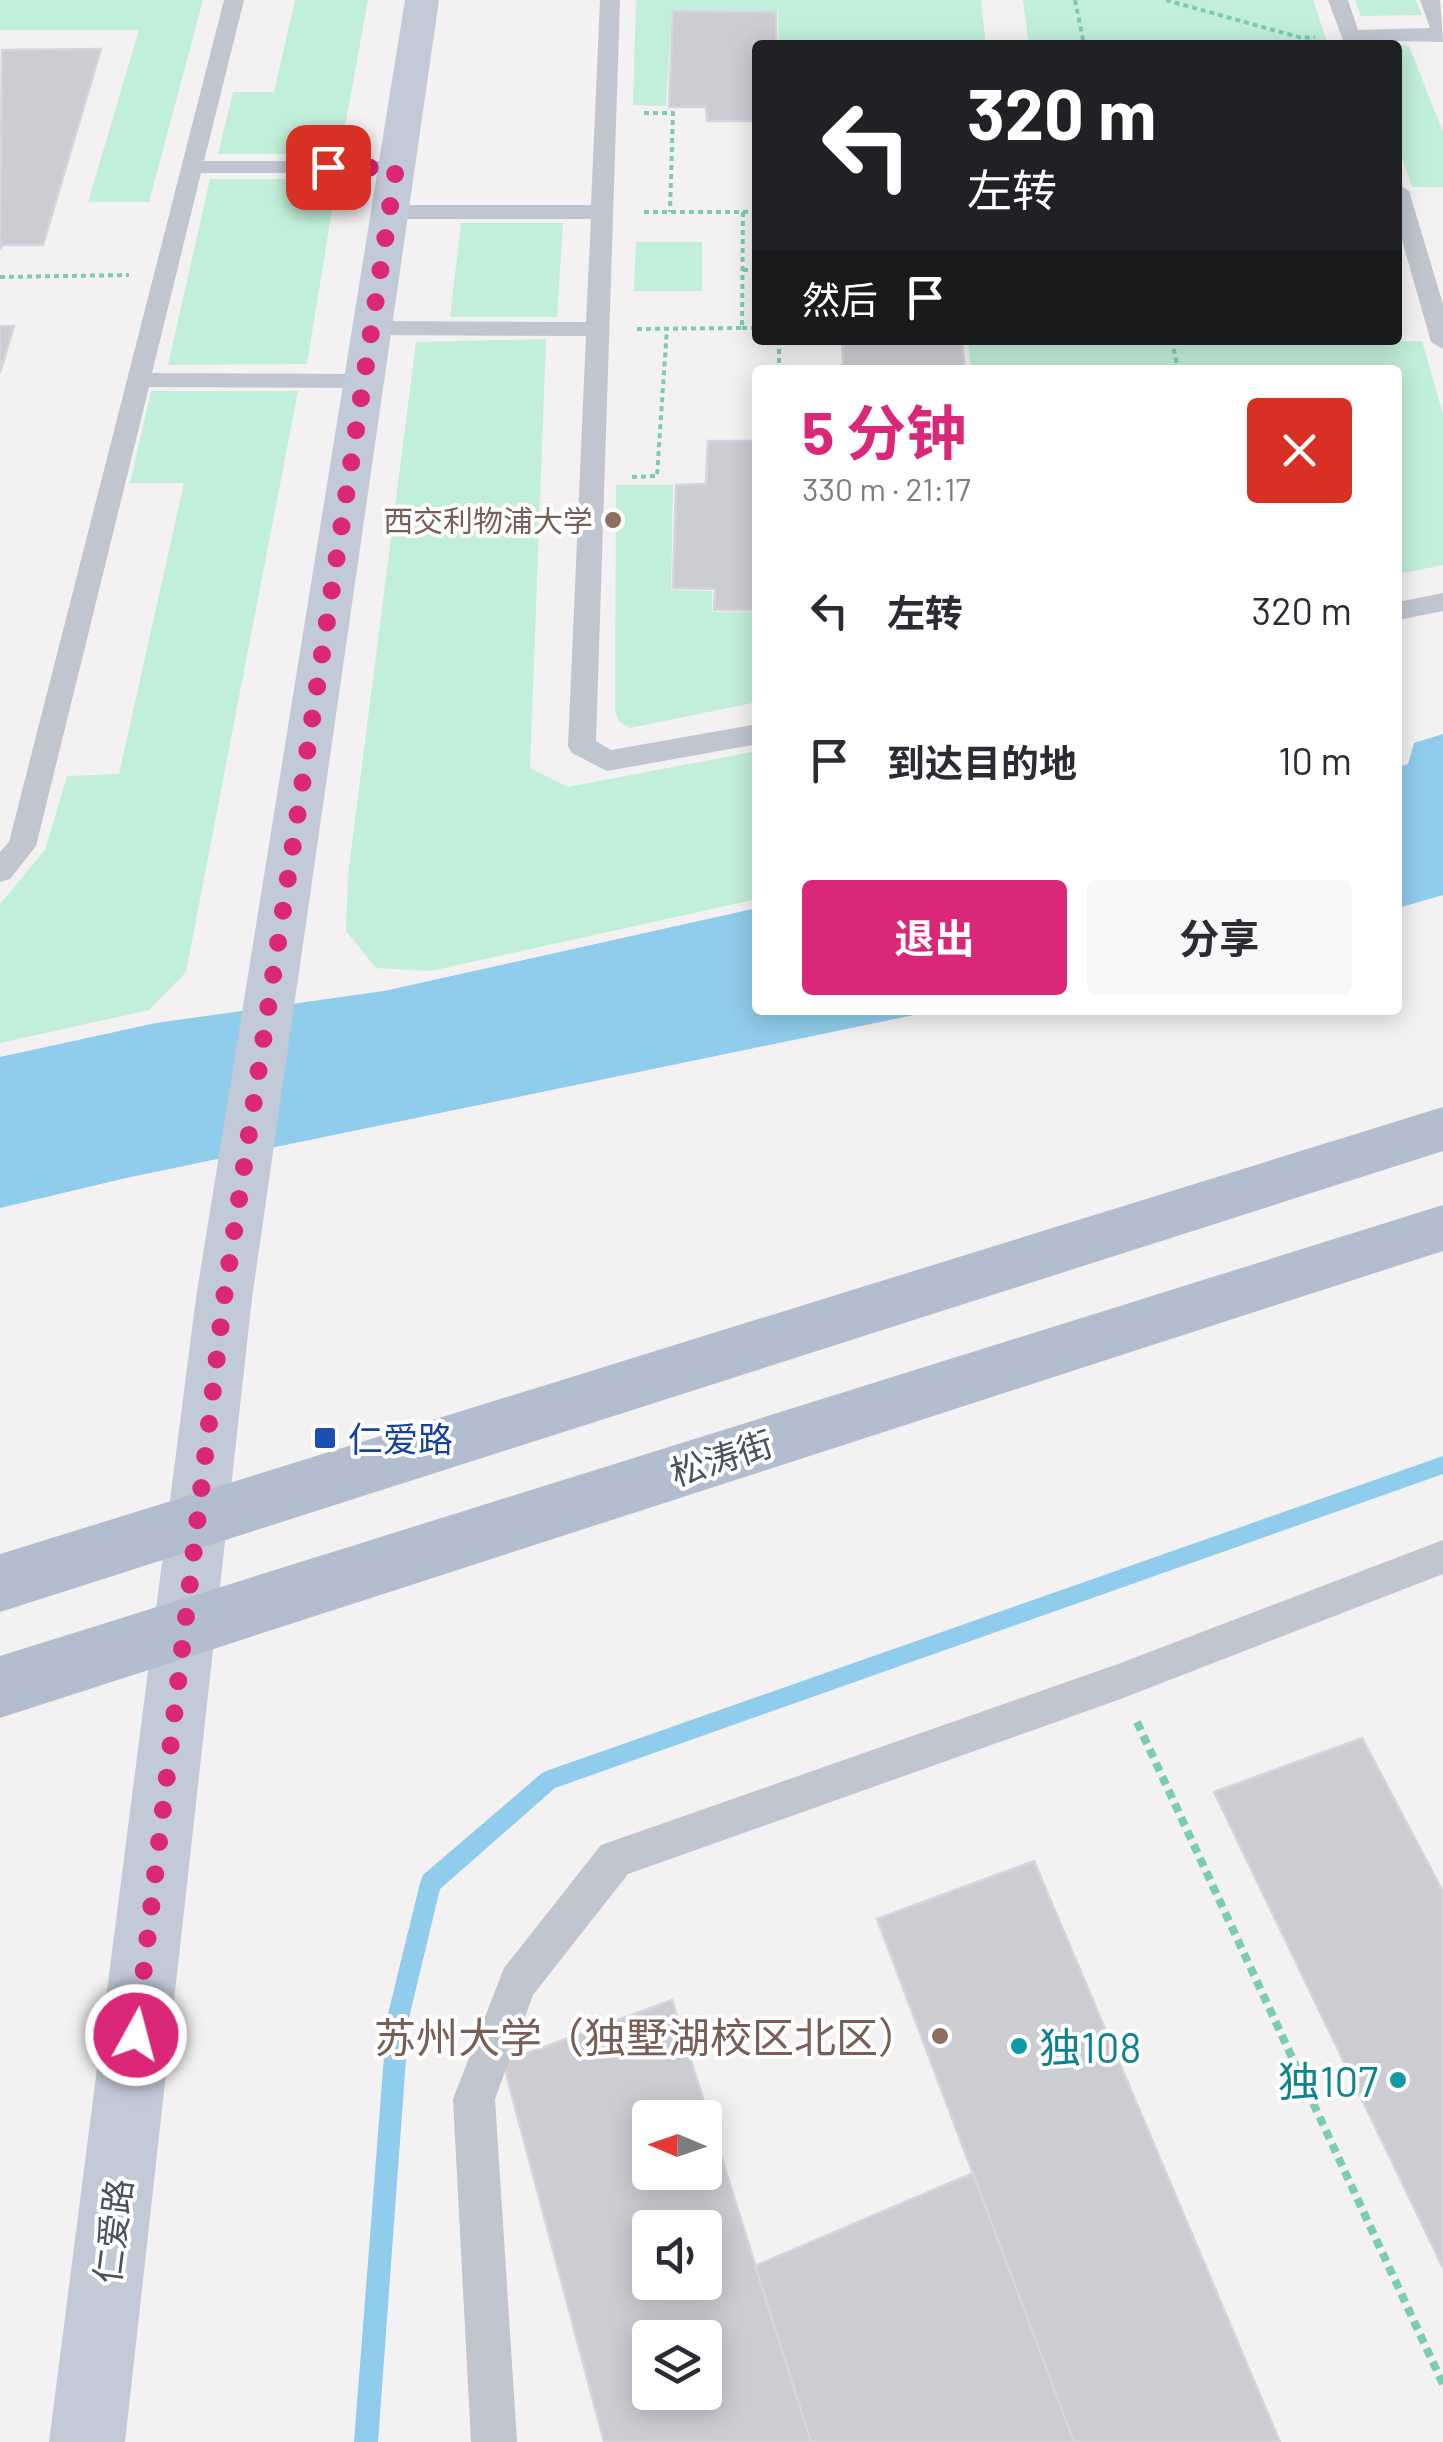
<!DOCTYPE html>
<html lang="zh">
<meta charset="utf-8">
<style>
body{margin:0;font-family:Barlow,"Noto Sans SC",sans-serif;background:#f7f7f7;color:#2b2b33;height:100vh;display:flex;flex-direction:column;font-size:38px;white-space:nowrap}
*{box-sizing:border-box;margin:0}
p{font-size:32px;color:#7c7c81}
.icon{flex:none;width:55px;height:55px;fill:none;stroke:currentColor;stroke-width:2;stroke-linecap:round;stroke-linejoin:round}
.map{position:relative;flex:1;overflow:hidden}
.side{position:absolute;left:752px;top:365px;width:650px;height:650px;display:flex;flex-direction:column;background:#fff;border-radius:10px;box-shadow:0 5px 25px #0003}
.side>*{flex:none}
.banner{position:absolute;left:752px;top:40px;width:650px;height:305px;border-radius:10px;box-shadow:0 5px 25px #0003;background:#202124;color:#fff;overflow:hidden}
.needle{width:65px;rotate:272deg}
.tools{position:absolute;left:632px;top:2100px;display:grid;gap:20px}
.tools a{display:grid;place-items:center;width:90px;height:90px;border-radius:10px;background:#fff;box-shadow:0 5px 25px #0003;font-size:50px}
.pin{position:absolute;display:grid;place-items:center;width:85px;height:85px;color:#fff;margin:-42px;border-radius:20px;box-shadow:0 5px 15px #0006}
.me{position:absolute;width:110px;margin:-55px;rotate:7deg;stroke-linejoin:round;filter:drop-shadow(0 0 8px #0008)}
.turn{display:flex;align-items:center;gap:35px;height:210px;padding:0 50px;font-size:45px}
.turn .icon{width:130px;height:130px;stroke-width:2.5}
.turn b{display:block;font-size:70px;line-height:85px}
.then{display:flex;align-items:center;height:95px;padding:0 50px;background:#0003;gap:20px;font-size:38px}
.round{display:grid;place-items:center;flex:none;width:105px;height:105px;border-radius:10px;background:#f7f7f7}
.summary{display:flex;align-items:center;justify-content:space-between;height:170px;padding:0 50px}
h1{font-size:60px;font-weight:700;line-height:75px;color:#db2777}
.button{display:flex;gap:20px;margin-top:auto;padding:20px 50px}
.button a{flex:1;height:115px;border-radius:10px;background:#db2777;color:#fff;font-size:40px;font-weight:700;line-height:115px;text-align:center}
.button a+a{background:#f7f7f7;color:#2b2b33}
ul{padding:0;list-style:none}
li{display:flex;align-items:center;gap:30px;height:150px;padding:0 50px}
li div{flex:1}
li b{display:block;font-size:38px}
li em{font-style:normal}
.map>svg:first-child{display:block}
.green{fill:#c2efd9}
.water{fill:#90cceb}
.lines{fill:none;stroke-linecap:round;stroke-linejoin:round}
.stream{fill:#90cceb;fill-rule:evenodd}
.building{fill:#cbcdd3;stroke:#d5d6dc;stroke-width:2.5;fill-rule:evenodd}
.path-far1{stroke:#7acdaf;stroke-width:4;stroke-dasharray:5 4;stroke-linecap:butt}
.path{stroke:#7acdaf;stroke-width:8;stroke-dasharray:9 6;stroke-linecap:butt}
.lane{fill:#bfc6cf;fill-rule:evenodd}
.secondary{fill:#c3cad7;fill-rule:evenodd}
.primary{fill:#b2bdcf;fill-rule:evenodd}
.route{stroke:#db2777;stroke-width:18;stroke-dasharray:0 32.4}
.education-dot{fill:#8d6e63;stroke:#fff;stroke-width:4}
.transit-dot{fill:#1a4fb4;stroke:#fff;stroke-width:4}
.culture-dot{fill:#0f9aa8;stroke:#fff;stroke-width:4}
.labels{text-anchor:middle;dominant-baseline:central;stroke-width:8;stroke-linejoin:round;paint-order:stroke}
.far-education-label{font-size:30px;fill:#785e54;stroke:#fff;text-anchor:end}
.transit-label{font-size:35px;fill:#164399;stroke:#fff;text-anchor:start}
.street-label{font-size:35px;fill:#49525e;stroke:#fff}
.near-education-label{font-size:42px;fill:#785e54;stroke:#fff;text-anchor:end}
.near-culture-label{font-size:42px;fill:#0d838f;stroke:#fff;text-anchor:start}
</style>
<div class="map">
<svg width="1443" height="2442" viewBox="0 0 1443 2442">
<rect width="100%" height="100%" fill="#f3f1f1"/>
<!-- green -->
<path class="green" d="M0 0H203L149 202H88L139 30H0Z
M295 0H368L340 154H218L233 92H274Z
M636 0H981L986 45H779L778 11 672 10 666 106 633 105Z
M1023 0H1313L1328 45H1029Z
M1355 0H1416L1422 15 1361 16Z
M1379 42 1409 46 1443 132V187H1412L1398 145V45H1374Z
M210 179H337L307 364 168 365Z
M461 223H563L557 317H450Z
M636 242H702V291H634Z
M546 339 530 768 568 787 757 751V899L431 971 376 968 346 931 348 875 416 342Z
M968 341H1422L1443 414V565L1398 574V370H971Z
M151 391H298L186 972 149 1010 0 1043V904L45 850 67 776 119 774 184 483H130Z
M616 485H673L671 590 712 591V612H757V702L630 728 620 722 615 712Z"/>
<!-- water -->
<path class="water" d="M1443 734V895L1398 908V767L1408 764 1414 743Z
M757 908 758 1010H938L126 1178 0 1208V1057L156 1023 384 991Z"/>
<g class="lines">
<!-- stream -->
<path class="stream" d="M1443 1456V1474L555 1788 440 1889 409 2018 378 2442H354L387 2018 420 1883 423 1875 542 1773 549 1770Z"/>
</g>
<!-- building -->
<path class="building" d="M673 11 776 12V45H758V121H707L706 107H669Z
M101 49 43 245H2L0 250 2 50Z
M0 326H14L0 373Z
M842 340H962L965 370H843Z
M708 441H758V610H714L715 589 673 588 676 485 706 484Z
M1362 1738 1443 1892V2268L1214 1792Z
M1034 1861 1280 2442H1074L877 1919Z
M672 2000 811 2442H604L503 2062ZM650 2118H705V2172H650ZM650 2228H705V2282H650ZM650 2338H705V2392H650Z
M973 2173 1074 2442H811L755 2266Z"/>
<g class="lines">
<!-- path-far1 -->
<path class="path-far1" d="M1075 0 1084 45
M1166 0 1302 38 1315 37
M644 113H673L670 212
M743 212 758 211
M743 270H758
M0 277 129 275
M742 328H758
M637 329 742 328 743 212H642
M779 340V370
M1172 340 1178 370
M632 477 657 476 667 328"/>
<!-- path -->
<path class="path" d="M1137 1722 1443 2384"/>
<!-- lane -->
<path class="lane" d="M224 0H244L204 161H396L407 167 396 173H201L152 373 364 374 376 381 364 388 149 387 36 846 10 879 0 882V852L9 842Z
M600 0H620L596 741 611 750 758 724V744L607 771 572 753 568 746 586 336 372 335 360 328 372 321 586 322 591 219H390L379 212 390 205H591Z
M1328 0H1348L1358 30 1430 28 1420 0H1440L1443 42 1343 40Z
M1398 184 1409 191 1443 304V349L1431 342 1398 226Z
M1443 593V611L1398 620V602Z
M1443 1540V1574L1118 1700 628 1874 533 1995 495 2099 517 2442H471L453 2099 504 1968 601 1845 1118 1664Z"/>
<!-- secondary -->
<path class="secondary" d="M405 0H439L252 1298 125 2442H49L196 1298Z"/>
<!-- primary -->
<path class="primary" d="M1443 1107V1151L0 1612V1554Z
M1443 1205V1251L0 1718V1656Z"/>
</g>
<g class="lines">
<!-- route -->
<path class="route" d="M136 2035 224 1298 396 168 328 167"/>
</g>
<!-- markers -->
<g class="education-dot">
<circle cx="613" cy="520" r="10"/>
<circle cx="940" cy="2036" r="10"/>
</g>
<rect class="transit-dot" x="313" y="1426" width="24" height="24" rx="5"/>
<g class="culture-dot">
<circle cx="1019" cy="2046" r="10"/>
<circle cx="1398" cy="2080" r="10"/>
</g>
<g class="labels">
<!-- far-education labels -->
<g class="far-education-label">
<text x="593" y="520">西交利物浦大学</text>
</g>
<!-- transit labels -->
<g class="transit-label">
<text x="348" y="1438">仁爱路</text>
</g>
<!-- street labels -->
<g class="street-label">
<text transform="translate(721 1457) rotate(-18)">松涛街</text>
<text transform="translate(112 2231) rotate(-83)">仁爱路</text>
</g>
<!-- near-education labels -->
<g class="near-education-label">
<text x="920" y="2036">苏州大学（独墅湖校区北区）</text>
</g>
<!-- near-culture labels -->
<g class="near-culture-label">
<text x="1039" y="2046">独108</text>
<text x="1378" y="2080" text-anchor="end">独107</text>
</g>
</g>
</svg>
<div class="tools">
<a><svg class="needle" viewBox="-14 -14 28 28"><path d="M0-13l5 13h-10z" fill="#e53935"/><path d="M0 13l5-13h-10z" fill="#7c7c81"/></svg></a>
<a><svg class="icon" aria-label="sound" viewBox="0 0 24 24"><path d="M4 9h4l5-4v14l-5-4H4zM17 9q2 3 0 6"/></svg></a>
<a><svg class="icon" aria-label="layers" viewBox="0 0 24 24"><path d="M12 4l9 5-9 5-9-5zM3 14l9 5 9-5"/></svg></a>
</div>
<div class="pin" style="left:328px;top:167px;background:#d93025"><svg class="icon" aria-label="arrive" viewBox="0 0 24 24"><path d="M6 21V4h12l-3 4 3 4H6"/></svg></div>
<svg class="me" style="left:136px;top:2035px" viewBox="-20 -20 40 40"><circle r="17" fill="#db2777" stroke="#fff" stroke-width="3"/><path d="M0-11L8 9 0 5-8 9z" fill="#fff"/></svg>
<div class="banner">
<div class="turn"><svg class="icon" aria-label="left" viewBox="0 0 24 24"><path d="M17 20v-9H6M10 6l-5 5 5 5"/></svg><div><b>320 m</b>左转</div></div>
<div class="then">然后<svg class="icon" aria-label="arrive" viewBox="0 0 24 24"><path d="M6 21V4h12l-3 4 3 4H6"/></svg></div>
</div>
<section class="side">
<div class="summary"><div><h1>5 分钟</h1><p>330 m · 21:17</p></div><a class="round" style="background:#d93025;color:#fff"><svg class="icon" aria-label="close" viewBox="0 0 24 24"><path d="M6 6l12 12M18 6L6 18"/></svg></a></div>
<ul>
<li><svg class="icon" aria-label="left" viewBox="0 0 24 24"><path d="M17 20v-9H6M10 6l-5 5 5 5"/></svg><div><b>左转</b></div><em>320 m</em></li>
<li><svg class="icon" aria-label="arrive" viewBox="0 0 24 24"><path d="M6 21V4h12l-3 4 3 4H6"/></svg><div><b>到达目的地</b></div><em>10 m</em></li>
</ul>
<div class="button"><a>退出</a><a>分享</a></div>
</section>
</div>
